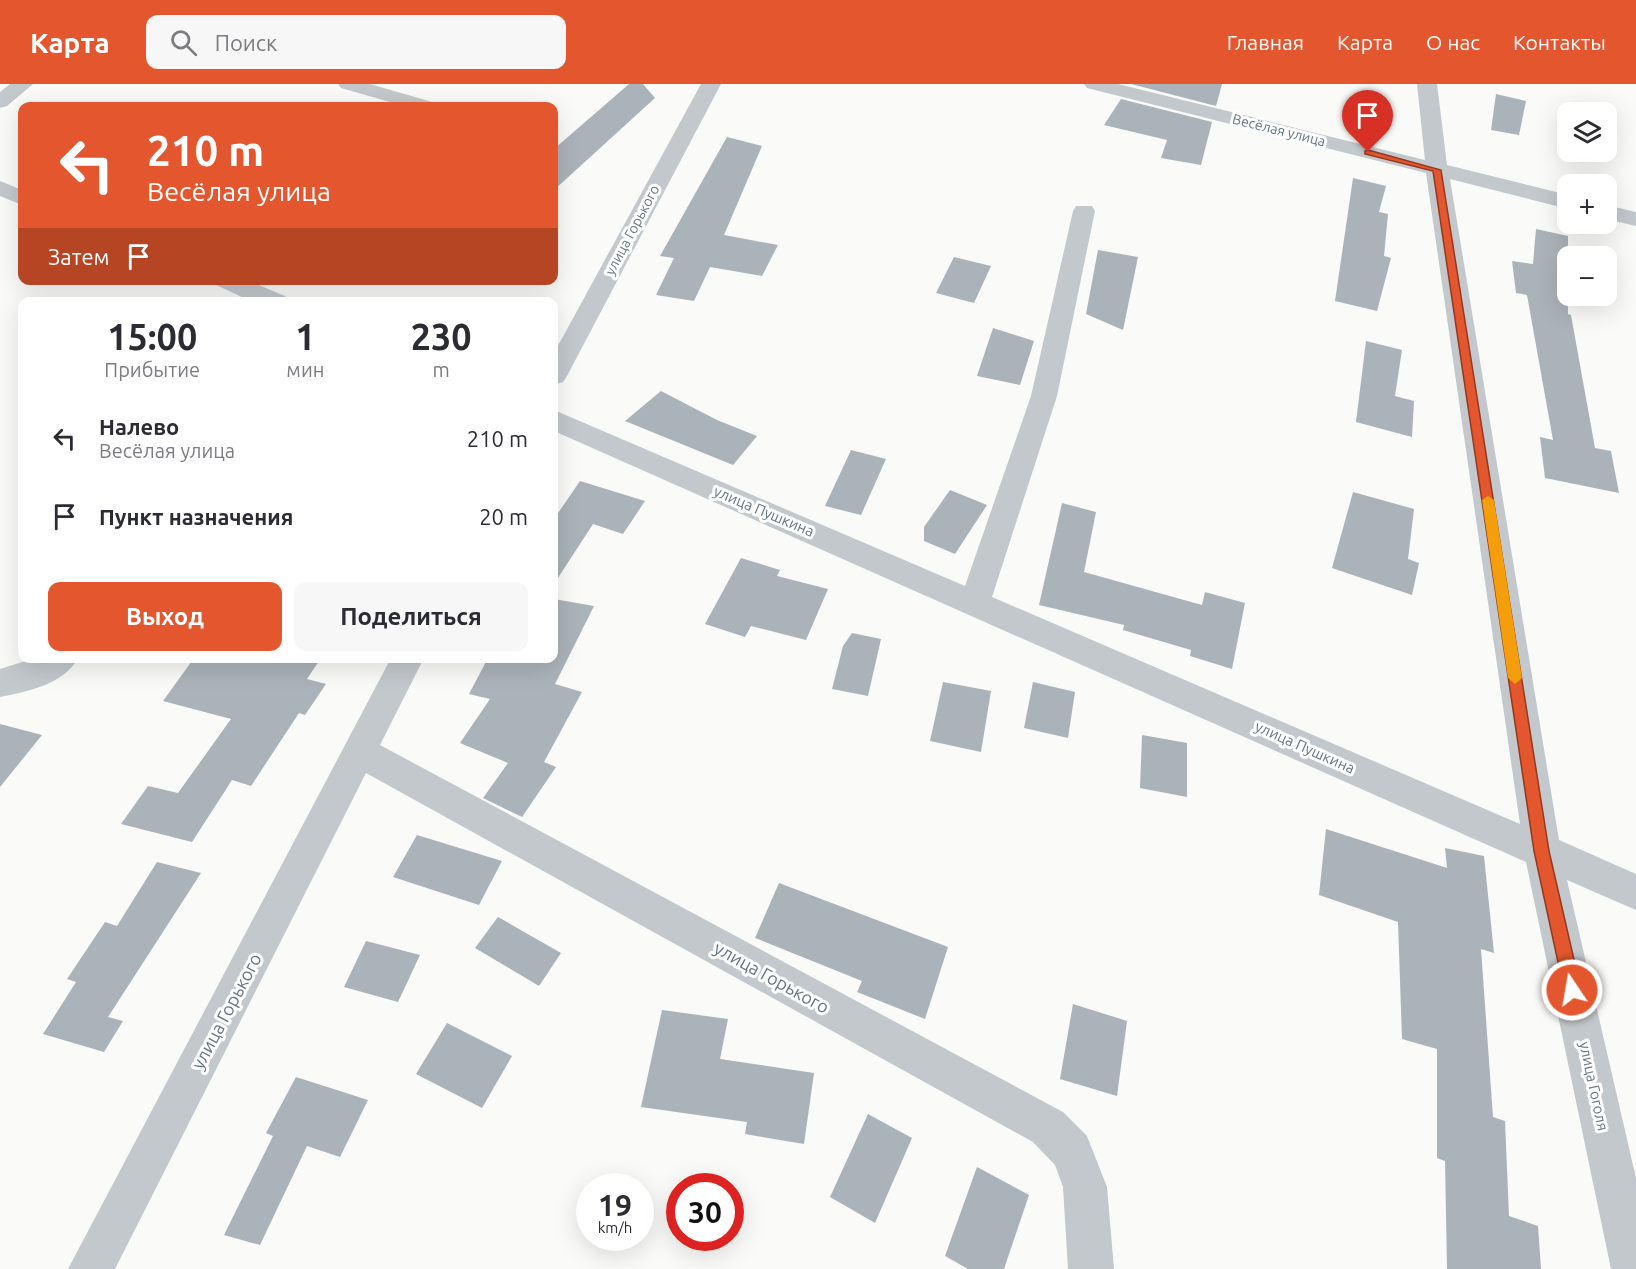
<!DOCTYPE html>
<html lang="ru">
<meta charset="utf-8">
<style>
body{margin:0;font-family:Ubuntu,sans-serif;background:#f7f7f7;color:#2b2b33;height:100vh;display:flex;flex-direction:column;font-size:22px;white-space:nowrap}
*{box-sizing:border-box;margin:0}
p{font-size:20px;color:#7c7c81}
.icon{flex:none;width:33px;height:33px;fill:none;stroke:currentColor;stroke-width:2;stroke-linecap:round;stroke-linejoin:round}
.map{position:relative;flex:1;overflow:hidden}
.side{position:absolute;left:18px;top:213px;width:540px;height:366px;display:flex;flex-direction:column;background:#fff;border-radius:12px;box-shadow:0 6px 24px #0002}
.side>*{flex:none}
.banner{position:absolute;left:18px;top:18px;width:540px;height:183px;border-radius:12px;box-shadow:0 6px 24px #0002;background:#e4572e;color:#fff;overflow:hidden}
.controls{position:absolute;left:1557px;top:18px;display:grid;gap:12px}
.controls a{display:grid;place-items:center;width:60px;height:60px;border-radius:12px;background:#fff;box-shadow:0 6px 24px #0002;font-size:30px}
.speed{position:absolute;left:576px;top:1089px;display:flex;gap:12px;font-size:30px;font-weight:700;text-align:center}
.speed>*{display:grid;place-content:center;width:78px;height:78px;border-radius:50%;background:#fff;box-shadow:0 6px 24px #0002;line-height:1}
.speed small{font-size:15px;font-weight:400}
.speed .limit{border:9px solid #d22;background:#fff;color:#111}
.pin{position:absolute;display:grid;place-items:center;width:51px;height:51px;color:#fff;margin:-62px -26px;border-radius:50% 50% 50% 0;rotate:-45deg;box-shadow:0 0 6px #0007}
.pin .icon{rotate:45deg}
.me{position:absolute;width:66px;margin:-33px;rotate:348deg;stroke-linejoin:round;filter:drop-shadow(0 0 4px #0008)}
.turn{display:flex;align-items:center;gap:21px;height:126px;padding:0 30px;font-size:27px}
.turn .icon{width:78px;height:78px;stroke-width:2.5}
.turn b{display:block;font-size:42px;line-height:51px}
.then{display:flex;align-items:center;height:57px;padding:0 30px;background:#0003;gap:12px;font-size:22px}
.eta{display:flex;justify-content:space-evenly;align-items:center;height:102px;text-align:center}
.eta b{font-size:36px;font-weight:700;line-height:42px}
.action{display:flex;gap:12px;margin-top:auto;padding:12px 30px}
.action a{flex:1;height:69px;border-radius:12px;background:#e4572e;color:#fff;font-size:24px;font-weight:700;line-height:69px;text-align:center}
.action a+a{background:#f7f7f7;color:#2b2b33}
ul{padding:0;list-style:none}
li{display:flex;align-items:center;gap:18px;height:78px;padding:0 30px}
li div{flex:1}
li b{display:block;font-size:22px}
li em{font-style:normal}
header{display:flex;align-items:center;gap:36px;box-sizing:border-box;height:84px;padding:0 30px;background:#e4572e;color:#fff}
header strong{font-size:28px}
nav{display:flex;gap:33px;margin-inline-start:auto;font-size:21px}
.search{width:420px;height:54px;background:#f7f7f7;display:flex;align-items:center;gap:15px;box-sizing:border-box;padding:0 21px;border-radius:12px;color:#7c7c81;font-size:22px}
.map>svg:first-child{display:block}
.building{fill:#aab3b9}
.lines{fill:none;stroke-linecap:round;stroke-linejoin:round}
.minor{fill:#c3c8cc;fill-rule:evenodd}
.route{fill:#e4572e;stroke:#94391e;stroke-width:1.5}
.slow{fill:#f59e0b}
.labels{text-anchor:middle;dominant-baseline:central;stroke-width:6;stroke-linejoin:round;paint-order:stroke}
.far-street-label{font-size:14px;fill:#657683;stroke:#fff}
.street-label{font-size:15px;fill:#657683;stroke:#fff}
.near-street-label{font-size:18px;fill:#657683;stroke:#fff}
</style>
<header>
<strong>Карта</strong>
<div class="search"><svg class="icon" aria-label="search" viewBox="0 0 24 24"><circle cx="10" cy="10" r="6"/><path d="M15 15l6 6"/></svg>Поиск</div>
<nav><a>Главная</a><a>Карта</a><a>О нас</a><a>Контакты</a></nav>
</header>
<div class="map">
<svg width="1636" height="1185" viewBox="0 0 1636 1185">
<rect width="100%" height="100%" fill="#fafaf8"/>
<!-- building -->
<path class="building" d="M629 0H643L655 14 554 106V65Z
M1131 0H1222L1216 22Z
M1496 10 1526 17 1519 51 1491 46Z
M1121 15 1212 38 1201 81 1161 74 1167 56 1104 41Z
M727 53 762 62 724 151 778 161 762 192 710 183 694 217 656 211 674 174 660 172Z
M1353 94 1386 102 1379 128 1388 130 1384 172 1391 174 1377 227 1335 217Z
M1536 145 1568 152V230L1571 231 1595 364 1611 367 1619 409 1545 394 1540 353 1553 356 1527 211 1516 209 1512 177 1533 180Z
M1098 166 1138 173 1123 246 1086 230Z
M954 173 991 182 974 219 936 209Z
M993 244 1034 257 1020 301 977 292Z
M1366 257 1402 266 1395 312 1414 317 1412 353 1356 338Z
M661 307 717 336 757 352 733 381 625 337Z
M851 366 886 375 861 431 825 422Z
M580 397 645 417 623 450 593 440 554 500V435Z
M950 406 987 421 955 470 924 457V443Z
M1353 408 1414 425 1408 475 1419 479 1412 511 1332 484Z
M1062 419 1096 428 1084 488 1202 521 1205 508 1245 519 1232 585 1190 572 1191 566 1123 546 1124 541 1039 521Z
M741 474 780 486 777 492 828 505 806 556 751 542 745 553 705 540Z
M554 515 594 522 555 600 582 608 544 678 556 683 522 733 483 714 508 679 460 659 490 615 469 610 488 574H554Z
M852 549 881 555 868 612 832 605 843 562Z
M194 574H321L307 595 326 600 305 631 299 629 251 702 232 696 192 758 121 740 148 702 178 709 231 635 163 617Z
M943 598 991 607 981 668 930 657Z
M1033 598 1075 608 1068 654 1024 644Z
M0 640 42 651 0 703Z
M1142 651 1187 659V713L1140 704Z
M1326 745 1447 784 1445 764 1484 772 1494 869 1481 865 1493 1033 1505 1037 1509 1132 1538 1142 1541 1185H1447L1445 1077 1437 1074V965L1402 955 1398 838 1319 811Z
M417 751 502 777 479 821 393 793Z
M157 778 201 789 108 933 123 937 104 968 43 950 76 898 67 895 105 838 117 842Z
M779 799 948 863 925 935 857 908 862 897 755 854Z
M498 833 561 869 539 902 475 864Z
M366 857 420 871 398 918 344 903Z
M1073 920 1127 937 1117 1012 1060 995Z
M662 926 728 935 720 975 814 989 804 1060 745 1050 747 1038 641 1023Z
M447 939 512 972 482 1024 416 990Z
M296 993 368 1016 340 1073 307 1062 260 1161 224 1151 273 1052 266 1049Z
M868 1030 912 1054 875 1139 830 1113Z
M977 1083 1029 1111 1004 1185H968L945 1172Z"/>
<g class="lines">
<!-- minor -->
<path class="minor" d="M10 0H33L7 22 0 24V8Z
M338 0H370L432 18 435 22H404L341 4Z
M701 0H721L567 292 563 298 554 301V269Z
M1084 0H1118L1425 76 1417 0H1437L1447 81 1568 111V125L1450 95 1559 756 1636 790V826L1567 796 1636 1094V1185H1611L1526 778 554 347V326L965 502 1031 312 1073 127 1076 122H1092L1095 127 1057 312 992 513 1520 740 1426 89 1087 4Z
M0 97 22 106V121L0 112Z
M1606 121 1636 128V142L1606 135Z
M213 196H247L285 212 288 218H253L216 201Z
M35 574H78C65 600 26 608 0 613V585Z
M391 574H424L380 661 1063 1028 1087 1052 1107 1103 1114 1185H1068L1063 1103 1055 1081 1033 1058 366 689 115 1185H68Z"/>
</g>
<!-- route -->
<path class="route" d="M1368 66 1441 86 1549 767 1581 906 1578 912 1572 914 1567 912 1564 906 1534 767 1433 87 1365 70V67Z"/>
<!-- slow -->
<path class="slow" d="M1488 412 1494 416 1522 594 1515 600 1508 594 1482 416Z"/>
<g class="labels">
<!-- far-street labels -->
<g class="far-street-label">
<text transform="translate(1279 46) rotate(14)">Весёлая улица</text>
<text transform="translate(632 146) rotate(-62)">улица Горького</text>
</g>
<!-- street labels -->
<g class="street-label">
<text transform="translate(764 427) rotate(23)">улица Пушкина</text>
<text transform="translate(1305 663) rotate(24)">улица Пушкина</text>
<text transform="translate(1594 1002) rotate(78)">улица Гоголя</text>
</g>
<!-- near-street labels -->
<g class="near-street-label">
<text transform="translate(772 893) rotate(29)">улица Горького</text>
<text transform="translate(226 927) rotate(-62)">улица Горького</text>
</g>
</g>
</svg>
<div class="controls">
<a><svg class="icon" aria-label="layers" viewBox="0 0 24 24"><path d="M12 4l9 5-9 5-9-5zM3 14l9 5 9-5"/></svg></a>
<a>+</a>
<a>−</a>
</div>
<div class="speed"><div>19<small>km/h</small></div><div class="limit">30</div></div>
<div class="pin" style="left:1368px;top:68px;background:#d93025"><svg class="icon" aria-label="arrive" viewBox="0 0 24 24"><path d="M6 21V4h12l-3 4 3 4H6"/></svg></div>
<svg class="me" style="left:1572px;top:906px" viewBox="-20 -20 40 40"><circle r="17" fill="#e4572e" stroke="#fff" stroke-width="3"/><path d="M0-11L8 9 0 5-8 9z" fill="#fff"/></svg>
<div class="banner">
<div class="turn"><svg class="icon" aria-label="left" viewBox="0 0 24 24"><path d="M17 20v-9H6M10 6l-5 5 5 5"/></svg><div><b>210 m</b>Весёлая улица</div></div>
<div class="then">Затем<svg class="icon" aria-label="arrive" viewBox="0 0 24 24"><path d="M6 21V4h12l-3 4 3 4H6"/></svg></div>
</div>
<section class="side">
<div class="eta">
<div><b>15:00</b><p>Прибытие</p></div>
<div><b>1</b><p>мин</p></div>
<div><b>230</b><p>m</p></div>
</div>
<ul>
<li><svg class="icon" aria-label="left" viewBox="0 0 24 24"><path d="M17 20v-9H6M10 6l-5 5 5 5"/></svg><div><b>Налево</b><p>Весёлая улица</p></div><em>210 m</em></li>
<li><svg class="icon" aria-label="arrive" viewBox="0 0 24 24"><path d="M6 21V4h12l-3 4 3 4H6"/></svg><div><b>Пункт назначения</b></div><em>20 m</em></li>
</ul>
<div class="action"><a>Выход</a><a>Поделиться</a></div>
</section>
</div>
